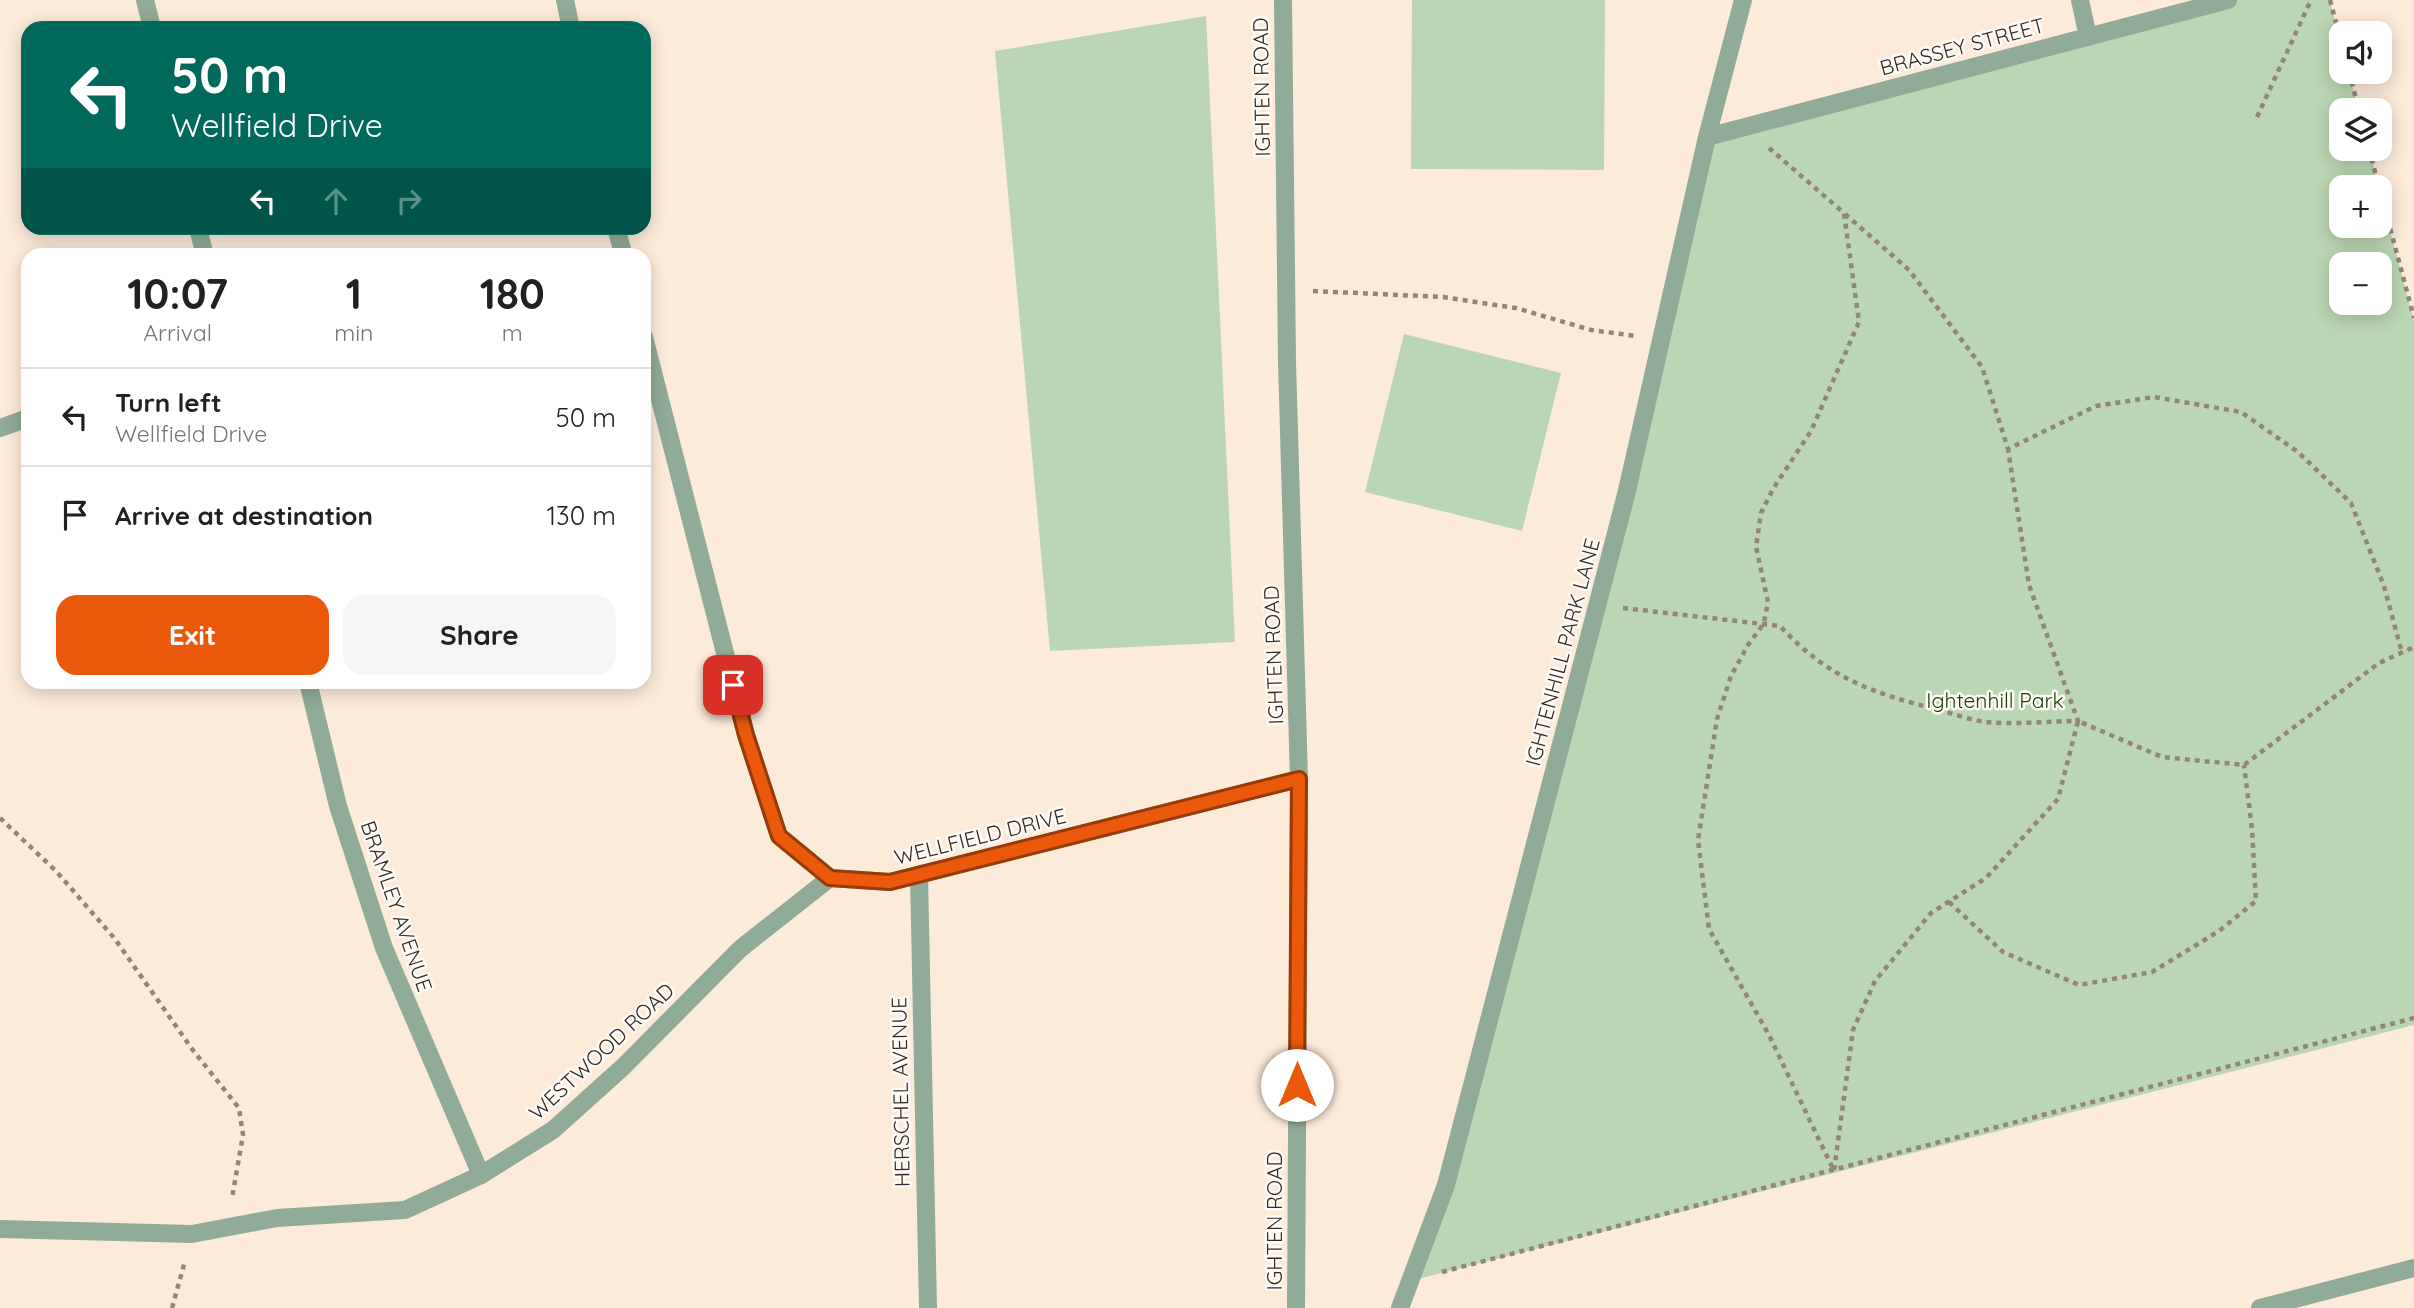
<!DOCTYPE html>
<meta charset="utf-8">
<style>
body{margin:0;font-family:Quicksand,sans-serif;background:#f6f6f6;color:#202124;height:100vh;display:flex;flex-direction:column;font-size:26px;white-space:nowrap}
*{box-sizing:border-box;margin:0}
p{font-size:23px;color:#757577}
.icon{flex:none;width:38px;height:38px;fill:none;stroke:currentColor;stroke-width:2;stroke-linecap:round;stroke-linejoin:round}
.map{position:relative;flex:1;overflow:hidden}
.panel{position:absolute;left:21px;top:248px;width:630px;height:441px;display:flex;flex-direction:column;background:#fff;border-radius:21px;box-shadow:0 4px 18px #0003}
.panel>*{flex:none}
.guide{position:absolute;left:21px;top:21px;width:630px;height:214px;border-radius:21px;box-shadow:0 4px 18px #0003;background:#00695c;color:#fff;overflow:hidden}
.fabs{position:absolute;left:2329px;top:21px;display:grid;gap:14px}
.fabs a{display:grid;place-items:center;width:63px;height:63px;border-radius:14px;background:#fff;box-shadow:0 4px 18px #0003;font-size:35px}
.pin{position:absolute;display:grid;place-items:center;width:60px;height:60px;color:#fff;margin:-30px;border-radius:14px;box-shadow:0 4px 10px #0006}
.me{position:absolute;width:77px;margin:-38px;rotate:0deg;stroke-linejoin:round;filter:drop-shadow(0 0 5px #0008)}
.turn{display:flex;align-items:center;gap:24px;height:147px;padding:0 35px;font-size:32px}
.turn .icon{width:91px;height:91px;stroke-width:2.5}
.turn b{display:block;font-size:49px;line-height:60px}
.lanes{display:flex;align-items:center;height:66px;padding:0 35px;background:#0003;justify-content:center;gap:35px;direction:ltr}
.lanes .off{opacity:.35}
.eta{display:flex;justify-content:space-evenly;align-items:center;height:119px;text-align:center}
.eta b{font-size:42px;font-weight:700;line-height:49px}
.action{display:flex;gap:14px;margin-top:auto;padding:14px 35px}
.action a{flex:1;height:80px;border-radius:21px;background:#ea580c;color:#fff;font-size:28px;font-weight:700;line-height:80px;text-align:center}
.action a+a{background:#f6f6f6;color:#202124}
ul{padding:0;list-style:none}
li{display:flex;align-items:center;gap:21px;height:98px;padding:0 35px;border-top:2px solid #e0e0e0}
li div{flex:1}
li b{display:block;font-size:26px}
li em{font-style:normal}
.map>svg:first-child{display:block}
.green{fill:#bbd6b2;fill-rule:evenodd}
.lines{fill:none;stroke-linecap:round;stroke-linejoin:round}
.path{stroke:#92867a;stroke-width:4.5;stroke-dasharray:5 5;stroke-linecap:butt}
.minor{stroke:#90ab97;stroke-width:18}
.route-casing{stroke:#983908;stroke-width:18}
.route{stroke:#ea580c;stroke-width:12}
.labels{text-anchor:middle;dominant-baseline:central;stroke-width:5;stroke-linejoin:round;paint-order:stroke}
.street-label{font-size:21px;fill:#322b25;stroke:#fefbf7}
.park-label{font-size:21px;fill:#163d02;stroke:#fefbf7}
</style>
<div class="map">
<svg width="2414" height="1308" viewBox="0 0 2414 1308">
<rect width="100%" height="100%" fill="#fdebd9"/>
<!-- green -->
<path class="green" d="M1412 0H1605L1604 170 1411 169Z
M2228 0H2330L2341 46 2342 72H2348L2359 110H2342V149H2369L2379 187H2342V226H2380V192L2414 321V1025L1418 1279 1707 137ZM2342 264H2380V303H2342Z
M1206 16 1235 642 1050 651 995 51Z
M1404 334 1561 373 1522 531 1365 492Z"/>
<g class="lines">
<!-- path -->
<path class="path" d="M2330 0 2342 45
M2349 72 2359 110
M2257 117 2311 0
M1769 148 1844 213 1859 322 1811 431 1773 489 1761 513 1756 547 1768 602 1764 623 1748 645 1731 676 1717 719 1698 840 1709 929 1769 1035 1834 1171 1853 1030 1875 981 1931 913 1986 878 2058 799 2078 721 2162 757 2244 765 2379 663 2414 647
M2369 149 2379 187
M2380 190 2414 318
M1845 214 1909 270 1982 367 2008 449 2096 406 2154 397 2241 412 2298 452 2351 503 2384 586 2402 653
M1313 291 1443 297 1516 308 1591 330 1636 336
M1623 608 1780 626C1828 678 1872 693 1939 710 1954 714 1971 720 1986 722 2015 725 2049 721 2078 721L2029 585 2008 449
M0 818 56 871 115 939 192 1049 239 1108 243 1135 232 1198
M1949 902 2003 952 2079 985 2152 972 2219 931 2256 901 2252 829 2244 765
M1442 1272 2414 1018
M172 1308 185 1261"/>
<!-- minor -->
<path class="minor" d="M145 0 152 28
M565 0 571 28
M1283 0 1287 362 1299 779 1296 1308
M2080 0 2088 37
M1707 137 2228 0
M198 228 205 256
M616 228 624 256
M644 337 746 735 779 836 830 878 890 882 1299 779
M0 428 28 418
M308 682 338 806 384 948 481 1175
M919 875 928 1308
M0 1229 192 1234 277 1218 405 1210 481 1175 553 1130 623 1067 740 949 830 878
M1400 1308 1446 1185 1626 495 1707 137 1743 0
M2260 1308 2414 1268"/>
</g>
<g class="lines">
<!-- route casing -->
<g class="route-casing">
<path id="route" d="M733 685 746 735 779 836 830 878 890 882 1299 779 1297 1085"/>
</g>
<!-- route -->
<use href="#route" class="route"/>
</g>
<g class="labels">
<!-- street labels -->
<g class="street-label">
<text transform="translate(1962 46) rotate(-15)">BRASSEY STREET</text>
<text transform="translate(1261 87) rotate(-91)">IGHTEN ROAD</text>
<text transform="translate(1562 652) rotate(-75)">IGHTENHILL PARK LANE</text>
<text transform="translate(1273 655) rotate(-92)">IGHTEN ROAD</text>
<text transform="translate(980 836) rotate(-14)">WELLFIELD DRIVE</text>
<text transform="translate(397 906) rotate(71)">BRAMLEY AVENUE</text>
<text transform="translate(601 1051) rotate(-43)">WESTWOOD ROAD</text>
<text transform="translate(900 1092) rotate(-91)">HERSCHEL AVENUE</text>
<text transform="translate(1274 1221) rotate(-90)">IGHTEN ROAD</text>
</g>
<!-- park labels -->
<g class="park-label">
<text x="1995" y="700">Ightenhill Park</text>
</g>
</g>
</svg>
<div class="fabs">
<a><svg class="icon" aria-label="sound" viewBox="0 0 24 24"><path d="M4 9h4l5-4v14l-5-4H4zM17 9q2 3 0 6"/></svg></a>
<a><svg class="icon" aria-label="layers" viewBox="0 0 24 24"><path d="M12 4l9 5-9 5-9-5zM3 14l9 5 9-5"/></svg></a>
<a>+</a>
<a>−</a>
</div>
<div class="pin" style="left:733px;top:685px;background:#d93025"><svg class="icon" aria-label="arrive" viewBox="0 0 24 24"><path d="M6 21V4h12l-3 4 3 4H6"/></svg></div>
<svg class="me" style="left:1297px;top:1085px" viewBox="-20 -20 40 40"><circle r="19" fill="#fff"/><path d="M0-13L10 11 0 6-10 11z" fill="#ea580c"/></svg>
<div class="guide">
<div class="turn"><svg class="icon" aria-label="left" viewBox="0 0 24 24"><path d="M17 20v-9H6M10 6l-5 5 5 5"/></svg><div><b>50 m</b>Wellfield Drive</div></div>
<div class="lanes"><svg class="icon" aria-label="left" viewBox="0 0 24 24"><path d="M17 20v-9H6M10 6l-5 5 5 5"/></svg><svg class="icon off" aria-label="ahead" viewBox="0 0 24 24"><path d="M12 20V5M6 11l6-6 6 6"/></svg><svg class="icon off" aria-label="right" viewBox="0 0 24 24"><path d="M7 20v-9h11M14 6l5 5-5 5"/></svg></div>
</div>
<section class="panel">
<div class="eta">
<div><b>10:07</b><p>Arrival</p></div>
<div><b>1</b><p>min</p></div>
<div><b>180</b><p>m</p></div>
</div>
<ul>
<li><svg class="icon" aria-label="left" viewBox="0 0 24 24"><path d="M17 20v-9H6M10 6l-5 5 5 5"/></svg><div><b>Turn left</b><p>Wellfield Drive</p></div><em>50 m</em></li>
<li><svg class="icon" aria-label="arrive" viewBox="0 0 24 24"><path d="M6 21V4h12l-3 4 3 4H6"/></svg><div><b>Arrive at destination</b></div><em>130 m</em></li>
</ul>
<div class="action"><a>Exit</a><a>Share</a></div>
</section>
</div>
